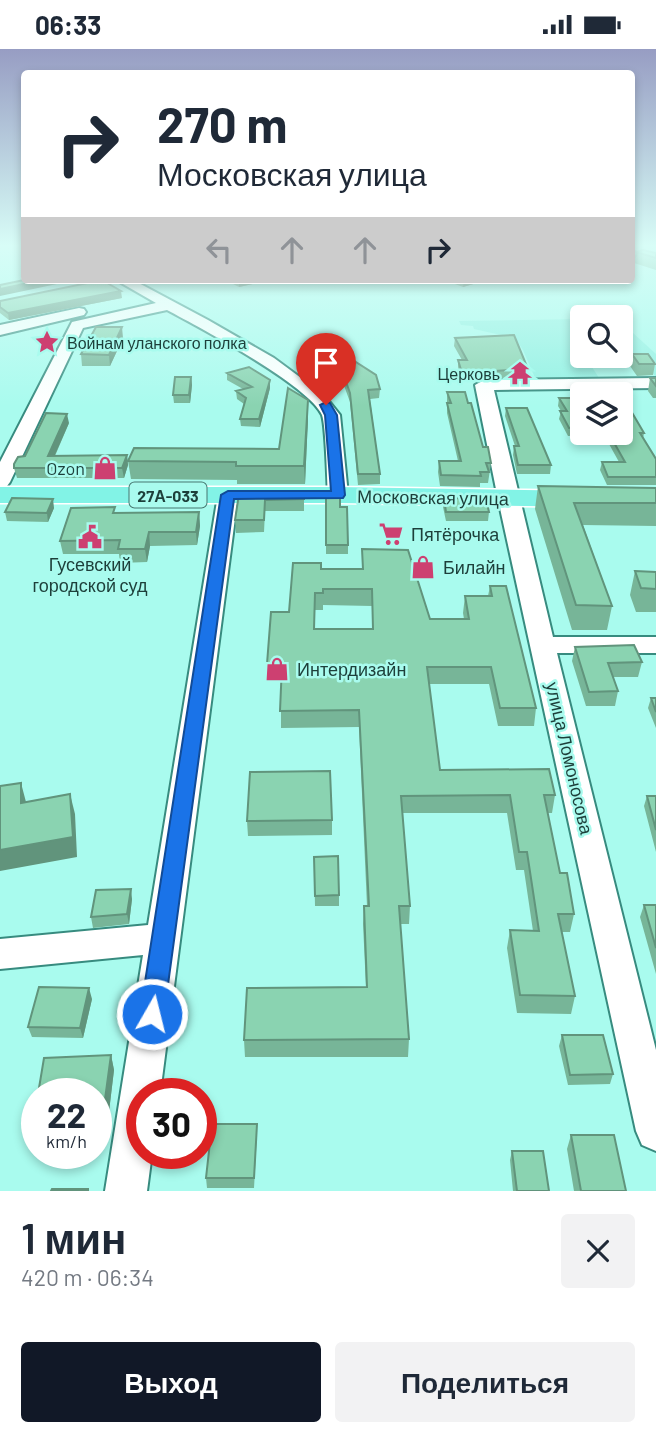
<!DOCTYPE html>
<html lang="ru">
<meta charset="utf-8">
<style>
body{margin:0;font-family:Barlow,sans-serif;background:#f2f2f3;color:#1f2937;height:100vh;display:flex;flex-direction:column;font-size:26px;white-space:nowrap}
*{box-sizing:border-box;margin:0}
p{font-size:23px;color:#747a83}
.icon{flex:none;width:38px;height:38px;fill:none;stroke:currentColor;stroke-width:2;stroke-linecap:round;stroke-linejoin:round}
.map{position:relative;height:1142px;overflow:hidden}
.sheet{display:flex;flex-direction:column;background:#fff;flex:1}
.sheet>*{flex:none}
.banner{position:absolute;left:21px;top:21px;width:614px;height:214px;border-radius:7px;box-shadow:0 4px 10px #0003;background:#fff;color:#1f2937;overflow:hidden}
.fabs{position:absolute;left:570px;top:256px;display:grid;gap:14px}
.fabs a{display:grid;place-items:center;width:63px;height:63px;border-radius:7px;background:#fff;box-shadow:0 4px 10px #0003;font-size:35px}
.speed{position:absolute;left:21px;top:1029px;display:flex;gap:14px;font-size:35px;font-weight:700;text-align:center}
.speed>*{display:grid;place-content:center;width:91px;height:91px;border-radius:50%;background:#fff;box-shadow:0 4px 10px #0003;line-height:1}
.speed small{font-size:18px;font-weight:400}
.speed .limit{border:10px solid #d22;background:#fff;color:#111}
.pin{position:absolute;display:grid;place-items:center;width:60px;height:60px;color:#fff;margin:-72px -30px;border-radius:50% 50% 50% 0;rotate:-45deg;box-shadow:0 0 7px #0007}
.pin .icon{rotate:45deg}
.me{position:absolute;width:77px;margin:-38px;rotate:8deg;stroke-linejoin:round;filter:drop-shadow(0 0 5px #0008)}
.turn{display:flex;align-items:center;gap:24px;height:147px;padding:0 21px;font-size:32px}
.turn .icon{width:91px;height:91px;stroke-width:2.5}
.turn b{display:block;font-size:49px;line-height:60px}
.lanes{display:flex;align-items:center;height:66px;padding:0 21px;background:#0003;justify-content:center;gap:35px;direction:ltr}
.lanes .off{opacity:.35}
.round{display:grid;place-items:center;flex:none;width:74px;height:74px;border-radius:7px;background:#f2f2f3}
.overview{display:flex;align-items:center;justify-content:space-between;height:119px;padding:0 21px}
h1{font-size:42px;font-weight:600;line-height:52px}
.action{display:flex;gap:14px;margin-top:auto;padding:14px 21px}
.action a{flex:1;height:80px;border-radius:7px;background:#111827;color:#fff;font-size:28px;font-weight:600;line-height:80px;text-align:center}
.action a+a{background:#f2f2f3;color:#1f2937}
.status{display:flex;justify-content:space-between;align-items:center;height:49px;padding:0 35px;background:#fff;direction:ltr}
.status svg{height:19px;fill:currentColor}
.map>svg:first-child{display:block}
.built{fill:#93f1e3}
.lines{fill:none;stroke-linecap:round;stroke-linejoin:round}
.minor-casing{stroke:#378b7f;stroke-width:4}
.major-casing{stroke:#fff;stroke-width:3}
.minor{fill:#fff;fill-rule:evenodd}
.major{fill:#82f3e6;fill-rule:evenodd}
.wall{fill:#77b598;fill-rule:evenodd}
.shaded-wall{fill:#61947c}
.building{fill:#8ad3b1;stroke:#61947c;stroke-width:2;fill-rule:evenodd}
.route{fill:#1a73e8;stroke:#114b97;stroke-width:2}
.labels{text-anchor:middle;dominant-baseline:central;stroke-width:5;stroke-linejoin:round;paint-order:stroke}
.far-poi-label{font-size:16px;fill:#1d3f3a;stroke:#a9fbee;text-anchor:start}
.shield{fill:#a9fbee;stroke:#477770;stroke-width:2}
.shield-label{font-size:16px;font-weight:bold;fill:#1d3f3a}
.poi-label{font-size:18px;fill:#1d3f3a;stroke:#a9fbee;text-anchor:start}
.street-label{font-size:18px;fill:#1d3f3a;stroke:#a9fbee}
</style>
<div class="status"><b>06:33</b><svg viewBox="0 0 49 12"><path d="M0 12V9h3v3zM5 12V6h3v6zM10 12V3h3v9zM15 12V0h3v12zM26 1h20v11H26zM47 4h2v5h-2z"/></svg></div>
<div class="map">
<svg width="656" height="1142" viewBox="0 0 656 1142">
<rect width="100%" height="100%" fill="#a9fbee"/>
<!-- built -->
<path class="built" d="M583 270V306H621V273L656 305V328L646 316 592 318 599 329H535L523 301 515 289 474 280 473 277 461 276 459 272Z"/>
<g class="lines">
<!-- minor casing -->
<g class="minor-casing">
<path id="minor" d="M116 231H133L208 271 274 309 324 346 340 366 348 446 345 450H331L328 446C327 431 326 377 322 366 308 336 199 278 167 261L83 279 10 433 7 437 0 439V413L72 273 156 254Z
M79 259 84 260 86 263 84 266 0 286V276Z
M656 329V339L494 341 553 588H656V604H557L656 1001V1102L642 1096 636 1082 498 450 475 336 484 331Z
M228 440 235 442 238 446 160 1045H142V1104H152L147 1142H105L143 906 0 920V890L148 876 218 446 221 442Z"/>
</g>
<!-- major casing -->
<g class="major-casing">
<path id="major" d="M0 438H338L656 443V459L338 454H0Z"/>
</g>
<!-- minor -->
<use href="#minor" class="minor"/>
<!-- major -->
<use href="#major" class="major"/>
</g>
<!-- wall -->
<path class="wall" d="M632 200 637 203 656 204V221L634 214H632Z
M225 231H271L239 238Z
M444 231H487L463 238Z
M122 249 9 271 0 264V252Z
M123 289 110 317H82L81 305Z
M455 289 528 320 527 328 462 331 458 318V311H462L454 297Z
M311 301 380 340 379 349 370 350 380 425V435L358 436 350 353 342 331 311 310Z
M632 305 655 315 653 326 637 327 630 317Z
M227 324 270 331V339L260 378 241 377 240 370 244 355 237 350 236 342 243 340 227 331Z
M191 328 192 336 190 354H174L173 346Z
M650 329H656V349H653L648 342Z
M447 343 483 398 491 414 488 434H480V438L440 437 438 423 439 412H458L447 364Z
M559 349H583V383L644 384 643 390 656 410V436H607L600 421 602 413H619L604 386 568 387 559 370 561 362 558 357Z
M506 359 551 416 550 425H517L513 406 514 397H515L505 367Z
M308 369 305 435H237V431L131 430 128 412 279 400Z
M69 374 55 407 127 406 128 416 124 429H17L14 419 25 407Z
M538 437 656 439V477L583 476 612 557 607 581H572L535 460Z
M239 445H304V462H265L264 483 236 484 235 471Z
M326 448 340 458 348 496V505H326Z
M444 449 489 463 488 472H446L443 458Z
M54 459 48 473 7 472 5 463Z
M199 463 200 477 197 496 150 497 147 513 120 514 119 505H63L60 492 115 464Z
M362 500 430 570H464L463 564 465 547H488L490 537 536 659 534 677H498L489 635H429L440 721 555 746 552 764H547L560 824 574 865 570 883H562L575 947 571 965 517 964 507 899 510 881 533 882 524 821H516L507 764H402L410 857 409 875H400L409 990 408 1008H245L244 991 366 938 363 875 364 857H367L359 678 281 679V632H268L267 615 289 563 321 520H362ZM323 556 372 557V580H315V561H323Z
M635 522 656 523V563H636L630 546Z
M575 598 642 613 638 628H613L618 642 615 657H586L572 612Z
M651 649H656V679L648 659Z
M647 747H656V803L644 757Z
M332 771V786L248 787 247 772Z
M314 808 339 846V857H315Z
M132 850 129 875 93 879 91 868Z
M644 856H656V925L640 868Z
M92 950 83 989 32 988 28 978Z
M562 986 613 1025 610 1035 568 1036 559 997Z
M111 1006 114 1021 107 1079 96 1080V1045Z
M257 1085 254 1139H207L206 1129Z
M571 1086 626 1142H574L567 1100Z
M512 1102 549 1142H513L510 1111Z"/>
<!-- shaded-wall -->
<path class="shaded-wall" d="M636 207 634 214H632V208Z
M43 231H76L0 247V240Z
M239 231H271L239 238Z
M464 231H487L463 238Z
M121 242 122 249 9 271 8 264Z
M122 278 123 289 110 317 109 306Z
M191 328 192 336 190 354 189 346Z
M270 331V339L260 378 259 370Z
M308 351V369L305 435 304 417Z
M67 365 69 374 50 417 48 407Z
M127 406 128 416 124 429 122 419Z
M53 450 54 459 48 473 47 464Z
M199 463 200 477 197 496 196 483Z
M149 483 150 497 147 513 145 500Z
M21 734 26 753 21 754Z
M70 745 75 765 77 808 0 822V801Z
M131 840 132 850 129 875 127 865Z
M89 939 92 950 83 989 80 979Z
M111 1006 114 1021 107 1079 103 1065Z"/>
<!-- building -->
<path class="building" d="M632 200 637 203 636 207 632 208Z
M643 201 656 204V209L636 203Z
M24 231H43L0 240V236Z
M102 231 121 242 8 264 0 258V252Z
M96 278H122L109 306 81 305Z
M514 286 528 320 462 324 458 311H467L455 289Z
M331 297 376 326 380 340 368 341 380 425H358L350 344 342 322 311 301Z
M632 305H648L655 315H639Z
M249 318 270 331 259 370H240L246 349 236 342 252 338 227 324Z
M175 328H191L189 346H173Z
M650 329H656V337Z
M288 339 308 351 304 417H236V413L128 412 134 399 279 400Z
M447 343H465L468 354H471L483 398H488L491 414H486L489 423H480L481 427 441 426 439 412H461L447 354H451Z
M559 349H583V378L569 379 560 362H567Z
M621 350H624L644 384H640L656 410V428H608L602 413H625L608 383H621Z
M506 359H527L551 416H518L514 397H519Z
M46 364 67 365 48 407 127 406 122 419H14V415L18 408 25 407Z
M538 437 656 439V454H574L612 557 576 556Z
M239 445H304V450L265 451 264 471H235Z
M326 448H340V458H347L348 496H326Z
M12 449 53 450 47 464 5 463Z
M444 449 486 450 489 463H446Z
M115 458 113 464 199 463 196 483H149L145 500H118L120 491 60 492 71 459Z
M362 500 408 501 430 570H469L465 547H492L490 537H506L536 659H500L491 618H427L440 721 549 720 555 746H544L560 824H567L574 865H558L575 947 520 946 510 881 539 882 527 803H519L510 746 401 747 410 857H399L409 990 244 991 247 939 367 938 364 857H369L359 661 280 662 282 615H267L271 563H289L293 514H321V520H363ZM323 540H372L373 580H314L315 544H323Z
M635 522 656 523V540L641 539Z
M634 596 642 613 608 614 618 642 589 643 575 598Z
M651 649H656V663Z
M330 722 332 771 247 772 250 723Z
M21 734V754L70 745 73 788 0 801V737Z
M647 747H656V781Z
M338 807 339 846 315 847 314 808Z
M131 840 127 865 91 868 96 841Z
M644 856H656V899Z
M39 938 89 939 80 979 28 978Z
M562 986H603L613 1025 570 1026Z
M111 1006 103 1065H96V1045H38L44 1009Z
M37 1050V1068H34Z
M212 1075H257L254 1129H206Z
M571 1086H614L626 1142H581Z
M512 1102H543L549 1142H517Z
M52 1140H88V1142H51Z"/>
<!-- sky -->
<linearGradient id="sky" x2="0" y2="1"><stop stop-color="#979dc3"/><stop offset="0.55" stop-color="#d8fdf7"/><stop offset="1" stop-color="#d8fdf7" stop-opacity="0"/></linearGradient>
<rect width="656" height="357" fill="url(#sky)"/>
<!-- route -->
<path class="route" d="M326 353 330 354 337 366 345 446 343 449 234 450 164 965 161 972 152 976 144 972 140 965 221 446 228 442H331L325 366 320 356Z"/>
<!-- icons -->
<defs>
<g id="sight-bare" transform="scale(1.89)"><path d="M0-6L1.8-2.2L6-1.7L2.9 1.2L3.7 5.4L0 3.3L-3.7 5.4L-2.9 1.2L-6-1.7L-1.8-2.2Z" fill="#cd4071" stroke="#a9fbee" stroke-width="2.5" paint-order="stroke"/></g>
<g id="temple-bare" transform="scale(1.89)"><path d="M0-6L5-2H3V0L6.5 2.5H4V6H1.5V3h-3V6H-4V2.5H-6.5L-3 0V-2H-5Z" fill="#cd4071" stroke="#a9fbee" stroke-width="2.5" paint-order="stroke"/></g>
<g id="shop-bare" transform="scale(1.89)"><path d="M-5-2.5h2.3a2.7 3.5 0 0 1 5.4 0H5L5.5 6h-11ZM-1.5-2.5h3a1.5 2.3 0 0 0-3 0Z" fill="#cd4071" stroke="#a9fbee" stroke-width="2.5" paint-order="stroke"/></g>
<g id="supermarket-bare" transform="scale(1.89)"><path d="M-6-5.5h2.5l.6 2H6L4.5 2H-2.5L-4.4-4H-6ZM-1.5 3.2a1.3 1.3 0 1 0 .1 0ZM3 3.2a1.3 1.3 0 1 0 .1 0Z" fill="#cd4071" stroke="#a9fbee" stroke-width="2.5" paint-order="stroke"/></g>
<g id="civic-bare" transform="scale(1.89)"><path d="M-.6-6.5H3V-4.5H.6V-3L4-1V1h2V6H-6V1h2V-1L-.6-3ZM-1.2 2.5V6h2.4V2.5Z" fill="#cd4071" stroke="#a9fbee" stroke-width="2.5" paint-order="stroke"/></g>
</defs>
<g fill-rule="evenodd">
<use href="#sight-bare" x="47" y="293"/>
<use href="#temple-bare" x="520" y="324"/>
<use href="#shop-bare" x="105" y="419"/>
<use href="#supermarket-bare" x="391" y="485"/>
<use href="#civic-bare" x="90" y="488"/>
<use href="#shop-bare" x="423" y="518"/>
<use href="#shop-bare" x="277" y="620"/>
</g>
<g class="labels">
<!-- far-poi labels -->
<g class="far-poi-label">
<text x="67" y="293">Войнам уланского полка</text>
<text x="500" y="324" text-anchor="end">Церковь</text>
</g>
<!-- shield labels -->
<rect class="shield" x="129.5" y="433.5" width="77" height="25" rx="5"/>
<g class="shield-label">
<text x="168" y="446">27А-033</text>
</g>
<!-- poi labels -->
<g class="poi-label">
<text x="85" y="419" text-anchor="end">Ozon</text>
<text x="411" y="485">Пятёрочка</text>
<text x="90" y="515" text-anchor="middle">Гусевский<tspan x="90" dy="21">городской суд</tspan></text>
<text x="443" y="518">Билайн</text>
<text x="297" y="620">Интердизайн</text>
</g>
<!-- street labels -->
<g class="street-label">
<text transform="translate(433 448) rotate(1)">Московская улица</text>
<text transform="translate(570 709) rotate(77)">улица Ломоносова</text>
</g>
</g>
</svg>
<div class="fabs">
<a><svg class="icon" aria-label="search" viewBox="0 0 24 24"><circle cx="10" cy="10" r="6"/><path d="M15 15l6 6"/></svg></a>
<a><svg class="icon" aria-label="layers" viewBox="0 0 24 24"><path d="M12 4l9 5-9 5-9-5zM3 14l9 5 9-5"/></svg></a>
</div>
<div class="speed"><div>22<small>km/h</small></div><div class="limit">30</div></div>
<div class="pin" style="left:326px;top:356px;background:#d93025"><svg class="icon" aria-label="arrive" viewBox="0 0 24 24"><path d="M6 21V4h12l-3 4 3 4H6"/></svg></div>
<svg class="me" style="left:152px;top:965px" viewBox="-20 -20 40 40"><circle r="17" fill="#1a73e8" stroke="#fff" stroke-width="3"/><path d="M0-11L8 9 0 5-8 9z" fill="#fff"/></svg>
<div class="banner">
<div class="turn"><svg class="icon" aria-label="right" viewBox="0 0 24 24"><path d="M7 20v-9h11M14 6l5 5-5 5"/></svg><div><b>270 m</b>Московская улица</div></div>
<div class="lanes"><svg class="icon off" aria-label="left" viewBox="0 0 24 24"><path d="M17 20v-9H6M10 6l-5 5 5 5"/></svg><svg class="icon off" aria-label="ahead" viewBox="0 0 24 24"><path d="M12 20V5M6 11l6-6 6 6"/></svg><svg class="icon off" aria-label="ahead" viewBox="0 0 24 24"><path d="M12 20V5M6 11l6-6 6 6"/></svg><svg class="icon" aria-label="right" viewBox="0 0 24 24"><path d="M7 20v-9h11M14 6l5 5-5 5"/></svg></div>
</div>
</div>
<section class="sheet">
<div class="overview"><div><h1>1 мин</h1><p>420 m · 06:34</p></div><a class="round"><svg class="icon" aria-label="close" viewBox="0 0 24 24"><path d="M6 6l12 12M18 6L6 18"/></svg></a></div>
<div class="action"><a>Выход</a><a>Поделиться</a></div>
</section>
